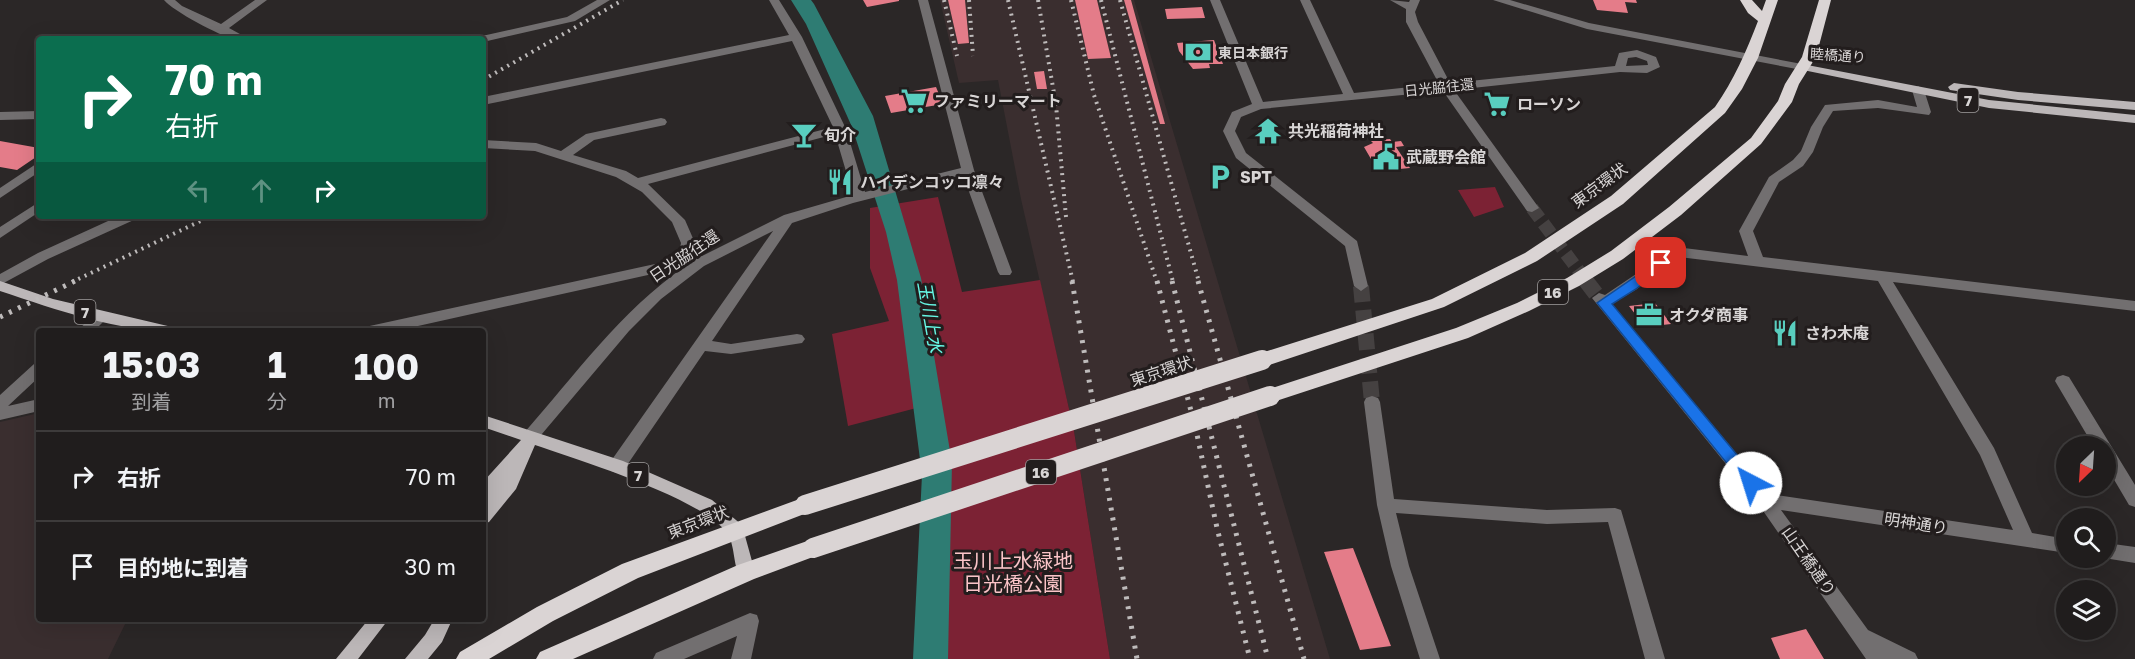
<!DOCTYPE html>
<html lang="ja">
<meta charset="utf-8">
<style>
body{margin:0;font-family:"Golos Text","Noto Sans JP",sans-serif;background:#282626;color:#f1f3f6;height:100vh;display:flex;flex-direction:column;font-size:22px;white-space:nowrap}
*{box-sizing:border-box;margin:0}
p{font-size:20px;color:#a2a2a4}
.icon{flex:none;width:33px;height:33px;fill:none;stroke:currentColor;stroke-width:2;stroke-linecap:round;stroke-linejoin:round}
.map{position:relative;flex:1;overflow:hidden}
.details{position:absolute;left:36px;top:328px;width:450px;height:294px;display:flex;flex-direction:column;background:#201d1d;border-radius:6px;box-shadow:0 6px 24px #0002,0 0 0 2px #3d3b3b}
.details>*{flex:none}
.hud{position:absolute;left:36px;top:36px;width:450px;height:183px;border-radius:6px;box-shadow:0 6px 24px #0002,0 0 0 2px #3d3b3b;background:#0b6e4f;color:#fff;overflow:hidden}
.needle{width:39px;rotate:205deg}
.fabs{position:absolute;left:2056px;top:436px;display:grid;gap:12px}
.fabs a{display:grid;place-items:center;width:60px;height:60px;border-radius:50%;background:#201d1d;box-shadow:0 6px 24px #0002,0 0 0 2px #3d3b3b;font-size:30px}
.pin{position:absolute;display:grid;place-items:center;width:51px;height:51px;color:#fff;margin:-26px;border-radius:12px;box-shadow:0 3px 9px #0006}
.me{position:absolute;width:66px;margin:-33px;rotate:320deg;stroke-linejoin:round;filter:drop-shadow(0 0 4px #0008)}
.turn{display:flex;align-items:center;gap:21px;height:126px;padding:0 30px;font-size:27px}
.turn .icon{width:78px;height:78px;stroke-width:2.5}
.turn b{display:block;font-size:42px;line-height:51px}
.lanes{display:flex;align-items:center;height:57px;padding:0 30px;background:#0003;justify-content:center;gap:30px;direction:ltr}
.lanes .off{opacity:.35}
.eta{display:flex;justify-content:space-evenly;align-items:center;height:102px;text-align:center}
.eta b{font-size:36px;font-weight:700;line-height:42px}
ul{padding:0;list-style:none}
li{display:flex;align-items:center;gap:18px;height:90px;padding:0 30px;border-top:2px solid #3d3b3b}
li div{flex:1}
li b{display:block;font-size:22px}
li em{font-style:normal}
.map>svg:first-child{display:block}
.built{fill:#3a2e2f}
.green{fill:#7c2234}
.water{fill:#2e7c73}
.building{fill:#e47c89}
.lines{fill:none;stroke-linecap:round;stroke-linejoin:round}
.minor-tunnel-far1{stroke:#454141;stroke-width:13;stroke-dasharray:13 6;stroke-linecap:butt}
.minor-tunnel{stroke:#454141;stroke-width:16;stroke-dasharray:16 8;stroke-linecap:butt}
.minor{fill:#726f70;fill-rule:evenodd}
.major{fill:#bcb7b8;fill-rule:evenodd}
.highway{fill:#dad4d4;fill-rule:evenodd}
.rail-far1{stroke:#bebbbb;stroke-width:4;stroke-dasharray:2 5;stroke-linecap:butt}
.rail{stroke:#bebbbb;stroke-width:5;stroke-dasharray:3 7;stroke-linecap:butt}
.highway-bridge{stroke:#dad4d4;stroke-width:20}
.route{fill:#1a73e8;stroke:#114b97;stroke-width:1.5}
.labels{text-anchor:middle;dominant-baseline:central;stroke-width:6;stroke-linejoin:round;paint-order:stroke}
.far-poi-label{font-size:14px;font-weight:bold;fill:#d8d5d5;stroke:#221d1d;text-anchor:start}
.far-street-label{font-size:14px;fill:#d8d5d5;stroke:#221d1d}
.shield{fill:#221d1d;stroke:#a19e9e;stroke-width:1.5}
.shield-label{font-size:15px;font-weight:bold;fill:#d8d5d5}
.poi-label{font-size:16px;font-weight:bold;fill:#d8d5d5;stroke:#221d1d;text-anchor:start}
.street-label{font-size:16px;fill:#d8d5d5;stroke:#221d1d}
.water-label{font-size:18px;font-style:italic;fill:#66f7e5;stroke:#221d1d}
.near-park-label{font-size:20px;fill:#fbc4c8;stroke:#221d1d}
</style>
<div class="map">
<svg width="2135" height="659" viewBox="0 0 2135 659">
<rect width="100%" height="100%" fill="#2b2727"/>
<!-- built -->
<path class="built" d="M940 0H1134L1330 659H1110L1074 431 1021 199 998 80 959 83Z
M39 413V620H127L108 659H0V422Z"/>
<!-- green -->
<path class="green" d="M1495 187 1504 207 1474 217 1458 190Z
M938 197 962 292 1040 280 1074 431 1110 659H935L924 406 848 426 832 334 889 321 870 268V208Z"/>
<!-- water -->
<path class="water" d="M791 0H811L814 4 873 116 921 278 952 463 948 659H913L922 475 897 280 886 232 852 127 806 24Z"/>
<!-- building -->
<path class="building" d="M863 0H899V1L867 7Z
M948 0H965L969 43 958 44Z
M1075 0H1097L1111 58 1088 59Z
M1124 0H1131L1165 124H1160Z
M1593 0H1636L1637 3 1625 2 1628 13 1597 10Z
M1202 7 1205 18 1167 19 1165 9Z
M1214 40 1223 64H1209L1210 68 1193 69 1179 51 1177 43Z
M1044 71 1047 89H1037L1034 72Z
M936 87 943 104 891 113 885 96Z
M1266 125 1278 133 1270 137 1258 129Z
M1390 139 1392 142 1401 141 1404 146 1396 147 1410 168 1378 171 1364 147 1373 143 1371 141 1373 140Z
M0 141 39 148V155L17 170 0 167Z
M1655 303 1671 324 1645 327 1629 306Z
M1353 548 1391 646 1360 650 1324 552Z
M1806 629 1824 659H1780L1771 638Z"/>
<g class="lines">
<!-- minor-tunnel-far1 -->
<path class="minor-tunnel-far1" d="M1532 208 1587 282"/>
<!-- minor-tunnel -->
<path class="minor-tunnel" d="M1586 281 1599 298
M1361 286 1372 402"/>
<!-- minor -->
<path class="minor" d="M164 0H175L182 6 221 24 255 0H267L229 28 249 39C244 39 238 40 234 39 220 36 173 11 164 0Z
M597 0H610L575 21 483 42V39H476L482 36 567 17Z
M769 0H779L802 37 846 129 865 192 961 168 918 0H928L974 170 1012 272 1010 275H1000L998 272 963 175 853 203 792 223 712 341 731 344 797 334 802 335 805 339 802 343 731 354 705 351 623 471 617 473 611 471 609 466 611 461 773 231 704 266 661 299 629 331 536 441 530 443 524 441 522 437 524 433C575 375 621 311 684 267L391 332H358L365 327 678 259 681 243 672 222 642 192 616 177 535 151 483 148V140L536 143 561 151 586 134 661 118 665 119 667 122 665 125 594 140 573 155 626 171 638 178 833 127 792 41 483 105V97L789 35ZM835 134 853 195 784 215 702 256 693 257 695 243 685 220 648 184Z
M1210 0H1220L1263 102 1343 94 1300 0H1310L1354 93 1439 84 1406 22V9L1390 0 1409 2 1410 0H1420L1415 12 1418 22 1450 83 1615 66 1619 53 1637 50 1656 57 1660 67 1647 73 1620 72 1454 90 1539 208 1532 212 1527 211 1443 91 1261 109 1241 117 1235 131 1246 153 1357 241 1368 286 1361 291 1354 286 1345 246 1236 158 1223 131 1232 112 1252 104ZM1636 57 1647 61 1648 65 1626 66 1628 58Z
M1493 0H1510L1589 23 1802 64 1808 67 1802 70 1587 29Z
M1918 86 1924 90 1931 112 1929 115 1878 108 1833 111 1823 127 1813 152 1803 166 1779 182 1753 231 1763 257 2135 301V311L1893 282 1994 448 2032 533 2067 539V553L1781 510 1868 630 1915 653 1918 659H1866L1759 505 1592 298 1599 293 1605 295 1676 247 1748 256 1739 231 1769 177 1793 160 1801 151 1811 127 1825 105 1878 100 1917 107 1912 90ZM1679 257 1878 281 1980 455 2013 530 1770 494 1612 304 1637 289Z
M39 111V119L0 120V112Z
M39 162V172L0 198V188Z
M39 202V212L0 238V227Z
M119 216H138L136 219 48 259 0 285V274L38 253Z
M102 311 109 316 93 332H76L97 312Z
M39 362V377L8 406 39 399V411L0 420V395L34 364Z
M2063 375 2069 377 2135 485V507L2129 505 2106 466V447H2094L2055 381 2057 377Z
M1372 396 1378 398 1380 402 1394 499 1547 510 1615 508 1621 510 1665 659H1645L1608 522 1547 524 1396 513 1409 566 1440 659H1420L1391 566 1377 505 1364 402 1366 398Z
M2106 543 2135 547V563L2104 558Z
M750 613 757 615 759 621 751 659H731L737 636 684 659H653L656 653Z"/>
<!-- major -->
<path class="major" d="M1802 64 1989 100 2135 115V123L1989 108 1798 69V65Z
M1954 83 2018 92 2135 102V110L2018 100 1950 90 1948 87Z
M0 281 53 299 172 327 179 332C119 332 57 310 0 291Z
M483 415 623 461 712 500 742 525 755 572 752 577 746 580 740 577C733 565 735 544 727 533 702 498 578 460 535 445L516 489 489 522 483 524V505L487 500 483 501V482L521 440 483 427Z
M368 620H388L358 659H336Z
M434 620H452L442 642 428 659H405L425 635Z"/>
<!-- highway -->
<path class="highway" d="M1740 0H1752L1762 11 1766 0H1778L1758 58 1742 89 1725 113 1623 204 1537 261 1444 307 1269 365 1262 367 1255 365 1253 360 1255 355 1432 299 1525 253 1611 196 1715 107C1734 80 1746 52 1758 21L1748 13Z
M1819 0H1831L1816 57 1799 84 1792 102 1761 144 1681 215 1623 259 1579 286 1529 311 1468 338 1270 403 1263 401 1260 396 1263 391 1456 328 1517 303 1567 278 1611 251 1669 207 1751 138 1778 101 1785 84 1802 57Z
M805 497 812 499 815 505 812 511 638 578 553 621 489 659H456L460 652 537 607 622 564Z
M813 539 821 542 824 548 821 554 754 579 573 659H536L540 652 738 565Z"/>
<!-- rail-far1 -->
<path class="rail-far1" d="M944 0 957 56
M969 0 973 56
M1008 0 1073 282
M1038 0 1056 105 1066 217
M1071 0 1094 95 1157 282
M1101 0 1173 282
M1120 0 1199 282
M483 80 623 0
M72 282 211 216"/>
<!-- rail -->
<path class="rail" d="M1072 281 1137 659
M1157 281 1196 430 1217 528 1250 659
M1172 281 1268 659
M1198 281 1304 659
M0 317 75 281"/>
<!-- highway-bridge -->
<path class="highway-bridge" d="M805 505 1262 360
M813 548 1270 396"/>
</g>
<!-- route -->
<path class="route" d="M1661 259 1667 263 1665 266 1636 289 1612 304 1757 479 1759 483 1757 487 1751 489 1746 487 1597 303Z"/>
<!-- icons -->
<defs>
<g id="bank-bare" transform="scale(2.07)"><path d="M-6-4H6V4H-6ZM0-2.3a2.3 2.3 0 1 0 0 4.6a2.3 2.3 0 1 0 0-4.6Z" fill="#59cebf" stroke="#221d1d" stroke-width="2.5" paint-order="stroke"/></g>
<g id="supermarket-bare" transform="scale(2.07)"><path d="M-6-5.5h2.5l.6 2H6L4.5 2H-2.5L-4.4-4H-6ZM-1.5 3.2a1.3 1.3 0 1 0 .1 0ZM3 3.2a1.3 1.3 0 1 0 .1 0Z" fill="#59cebf" stroke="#221d1d" stroke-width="2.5" paint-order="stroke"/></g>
<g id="temple-bare" transform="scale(2.07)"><path d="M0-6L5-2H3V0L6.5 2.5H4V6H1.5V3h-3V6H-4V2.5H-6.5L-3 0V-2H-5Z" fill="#59cebf" stroke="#221d1d" stroke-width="2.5" paint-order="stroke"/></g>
<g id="bar-bare" transform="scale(2.07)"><path d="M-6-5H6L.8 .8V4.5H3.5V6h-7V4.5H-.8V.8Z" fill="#59cebf" stroke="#221d1d" stroke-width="2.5" paint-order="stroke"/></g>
<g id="civic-bare" transform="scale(2.07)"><path d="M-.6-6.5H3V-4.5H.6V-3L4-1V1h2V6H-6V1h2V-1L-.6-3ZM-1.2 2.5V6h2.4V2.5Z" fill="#59cebf" stroke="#221d1d" stroke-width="2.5" paint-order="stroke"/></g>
<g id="parking-bare" transform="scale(2.07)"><path d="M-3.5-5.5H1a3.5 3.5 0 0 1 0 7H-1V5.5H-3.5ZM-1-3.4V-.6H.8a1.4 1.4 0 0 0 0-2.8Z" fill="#59cebf" stroke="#221d1d" stroke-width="2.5" paint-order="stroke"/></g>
<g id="restaurant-bare" transform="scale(2.07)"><path d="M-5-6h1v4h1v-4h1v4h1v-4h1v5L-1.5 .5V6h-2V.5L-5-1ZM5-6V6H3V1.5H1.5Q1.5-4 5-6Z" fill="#59cebf" stroke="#221d1d" stroke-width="2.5" paint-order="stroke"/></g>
<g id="office-bare" transform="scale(2.07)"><path d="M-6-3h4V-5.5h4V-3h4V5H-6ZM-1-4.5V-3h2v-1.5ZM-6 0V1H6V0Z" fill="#59cebf" stroke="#221d1d" stroke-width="2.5" paint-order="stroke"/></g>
</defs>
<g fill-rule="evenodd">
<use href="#bank-bare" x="1198" y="52"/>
<use href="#supermarket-bare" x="914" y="101"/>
<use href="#supermarket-bare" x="1497" y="104"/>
<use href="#temple-bare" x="1268" y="131"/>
<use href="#bar-bare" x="804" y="135"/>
<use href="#civic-bare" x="1386" y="157"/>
<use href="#parking-bare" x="1220" y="177"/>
<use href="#restaurant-bare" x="840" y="182"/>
<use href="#office-bare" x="1649" y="315"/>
<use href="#restaurant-bare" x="1785" y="333"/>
</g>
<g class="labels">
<!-- far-poi labels -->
<g class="far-poi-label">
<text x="1218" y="52">東日本銀行</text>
</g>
<!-- far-street labels -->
<g class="far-street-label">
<text transform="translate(1838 55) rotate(4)">睦橋通り</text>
<text transform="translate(1439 87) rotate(-6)">日光脇往還</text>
</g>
<!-- shield labels -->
<g class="shield">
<rect x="1957.5" y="88" width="21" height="24" rx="4.5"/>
<rect x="1538" y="280" width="30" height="24" rx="4.5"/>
<rect x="74.5" y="300" width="21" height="24" rx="4.5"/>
<rect x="1026" y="460" width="30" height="24" rx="4.5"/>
<rect x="627.5" y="463" width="21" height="24" rx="4.5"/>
</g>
<g class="shield-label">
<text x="1968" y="100">7</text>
<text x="1553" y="292">16</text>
<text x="85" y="312">7</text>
<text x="1041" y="472">16</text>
<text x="638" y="475">7</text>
</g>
<!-- poi labels -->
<g class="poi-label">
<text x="934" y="101">ファミリーマート</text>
<text x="1517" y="104">ローソン</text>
<text x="1288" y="131">共光稲荷神社</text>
<text x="824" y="135">旬介</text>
<text x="1406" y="157">武蔵野会館</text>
<text x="1240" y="177">SPT</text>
<text x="860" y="182">ハイデンコッコ凛々</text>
<text x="1669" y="315">オクダ商事</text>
<text x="1805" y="333">さわ木庵</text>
</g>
<!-- street labels -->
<g class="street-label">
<text transform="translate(1599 185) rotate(-36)">東京環状</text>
<text transform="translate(684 256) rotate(-34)">日光脇往還</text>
<text transform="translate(1161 371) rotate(-18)">東京環状</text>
<text transform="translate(698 522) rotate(-21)">東京環状</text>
<text transform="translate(1916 523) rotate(9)">明神通り</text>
<text transform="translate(1809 561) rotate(55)">山王橋通り</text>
</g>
<!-- water labels -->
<g class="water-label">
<text transform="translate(931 317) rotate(80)">玉川上水</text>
</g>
<!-- near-park labels -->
<g class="near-park-label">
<text x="1013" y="560">玉川上水緑地<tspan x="1013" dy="23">日光橋公園</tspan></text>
</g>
</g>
</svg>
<div class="fabs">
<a><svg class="needle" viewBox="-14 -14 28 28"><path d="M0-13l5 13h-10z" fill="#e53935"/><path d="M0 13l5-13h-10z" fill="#a2a2a4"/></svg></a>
<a><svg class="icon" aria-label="search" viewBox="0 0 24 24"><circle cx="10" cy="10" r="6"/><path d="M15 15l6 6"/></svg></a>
<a><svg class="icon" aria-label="layers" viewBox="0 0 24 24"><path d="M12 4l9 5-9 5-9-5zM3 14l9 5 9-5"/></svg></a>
</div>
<div class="pin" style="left:1661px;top:263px;background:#d93025"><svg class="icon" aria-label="arrive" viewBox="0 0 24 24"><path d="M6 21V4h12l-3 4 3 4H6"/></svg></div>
<svg class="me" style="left:1751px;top:483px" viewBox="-20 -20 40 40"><circle r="19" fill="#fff"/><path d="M0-13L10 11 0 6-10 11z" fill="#1a73e8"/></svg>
<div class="hud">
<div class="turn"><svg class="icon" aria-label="right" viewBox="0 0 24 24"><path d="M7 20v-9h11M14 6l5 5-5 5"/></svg><div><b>70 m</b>右折</div></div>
<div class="lanes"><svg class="icon off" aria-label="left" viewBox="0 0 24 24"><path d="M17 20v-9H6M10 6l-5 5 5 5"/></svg><svg class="icon off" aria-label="ahead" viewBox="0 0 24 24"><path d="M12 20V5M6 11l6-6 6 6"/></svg><svg class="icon" aria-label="right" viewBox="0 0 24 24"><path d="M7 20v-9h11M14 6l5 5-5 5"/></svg></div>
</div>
<section class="details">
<div class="eta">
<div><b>15:03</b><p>到着</p></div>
<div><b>1</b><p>分</p></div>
<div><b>100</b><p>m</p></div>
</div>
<ul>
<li><svg class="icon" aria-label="right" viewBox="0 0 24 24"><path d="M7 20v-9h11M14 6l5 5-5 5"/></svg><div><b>右折</b></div><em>70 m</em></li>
<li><svg class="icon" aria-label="arrive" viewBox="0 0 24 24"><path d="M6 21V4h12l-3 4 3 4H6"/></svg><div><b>目的地に到着</b></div><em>30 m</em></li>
</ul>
</section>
</div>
